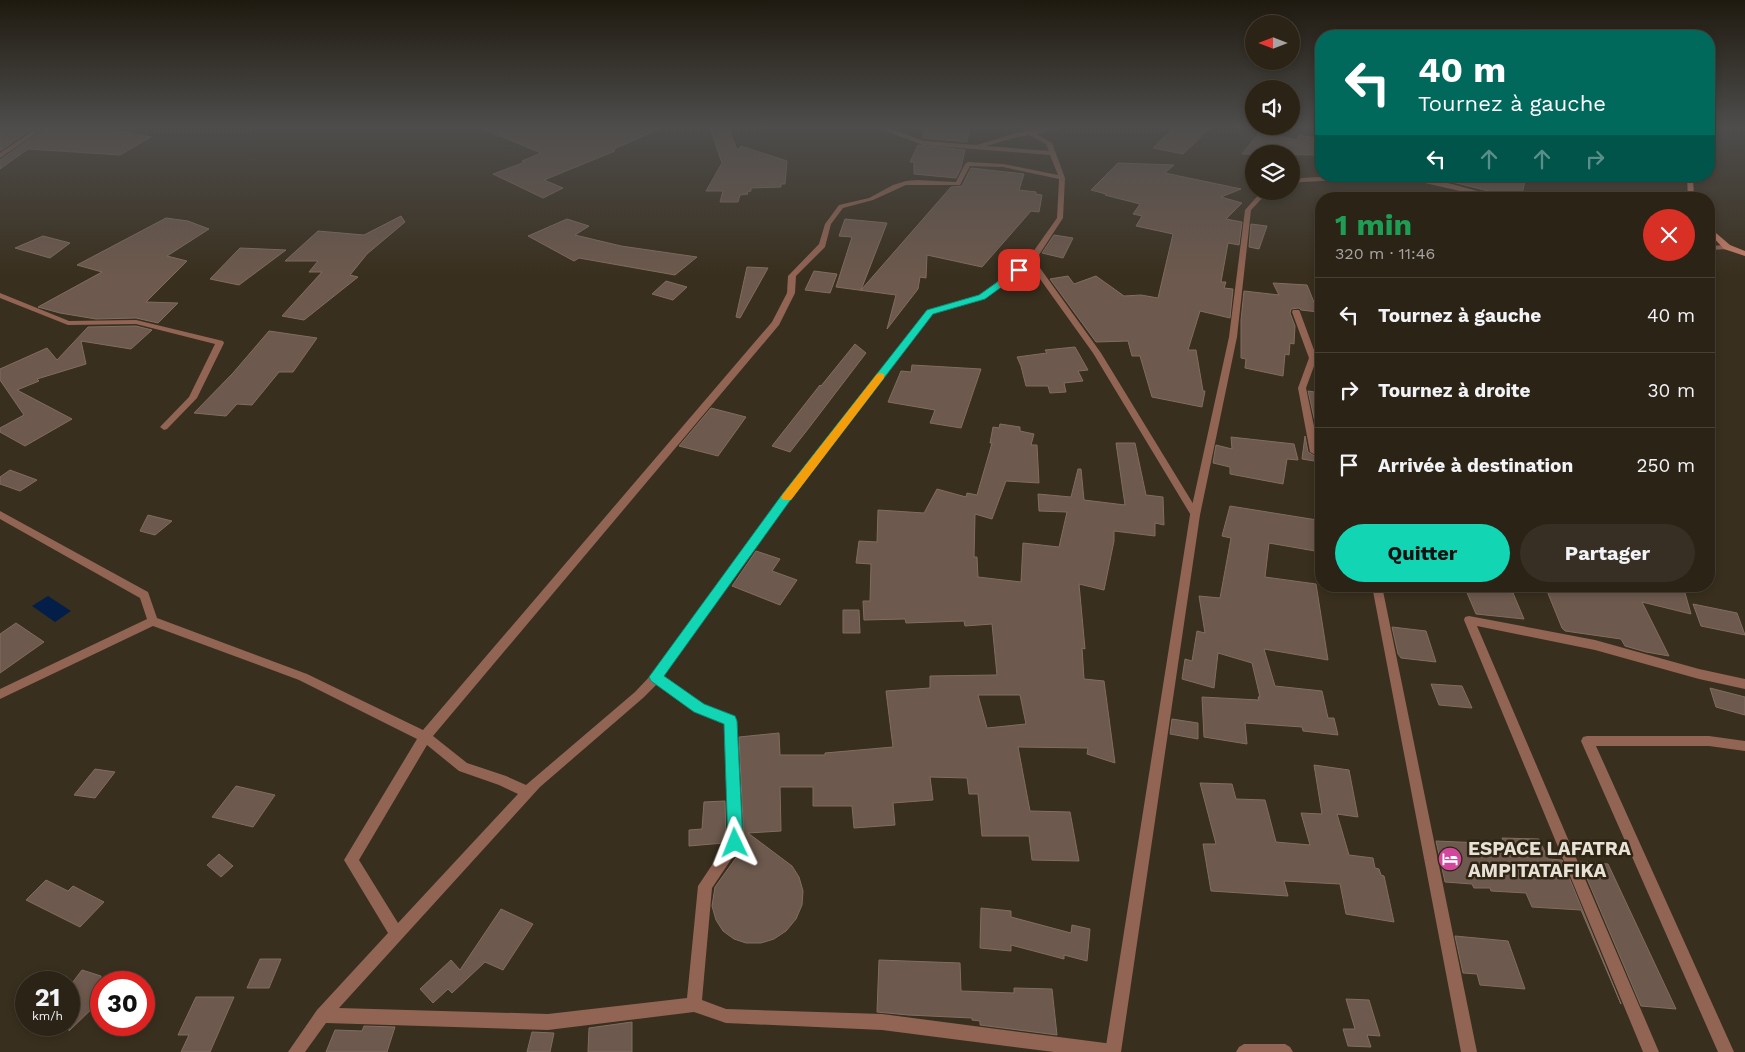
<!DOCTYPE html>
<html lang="fr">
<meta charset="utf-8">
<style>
body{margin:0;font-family:"Work Sans",sans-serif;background:#372f23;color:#f1f3f6;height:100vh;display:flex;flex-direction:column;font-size:19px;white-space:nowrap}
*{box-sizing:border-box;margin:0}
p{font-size:16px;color:#a6a4a1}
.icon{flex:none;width:28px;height:28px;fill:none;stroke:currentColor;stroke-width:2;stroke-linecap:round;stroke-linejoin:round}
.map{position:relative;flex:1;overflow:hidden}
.side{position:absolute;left:1315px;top:192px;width:400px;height:400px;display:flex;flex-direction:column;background:#2b2316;border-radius:20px;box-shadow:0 2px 8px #0003,0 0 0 1px #474035}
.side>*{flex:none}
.banner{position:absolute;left:1315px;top:30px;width:400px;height:152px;border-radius:20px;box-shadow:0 2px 8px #0003,0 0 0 1px #474035;background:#00695c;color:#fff;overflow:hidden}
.needle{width:32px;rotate:270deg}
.fabs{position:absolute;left:1245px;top:15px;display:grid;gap:10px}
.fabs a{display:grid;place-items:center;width:55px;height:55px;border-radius:50%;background:#2b2316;box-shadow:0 2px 8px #0003,0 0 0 1px #474035;font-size:25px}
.speed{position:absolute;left:15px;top:971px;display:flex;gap:10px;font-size:25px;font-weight:700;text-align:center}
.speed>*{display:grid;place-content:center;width:65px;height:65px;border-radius:50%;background:#2b2316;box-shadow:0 2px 8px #0003,0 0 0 1px #474035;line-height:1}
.speed small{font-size:12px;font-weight:400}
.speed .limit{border:8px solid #d22;background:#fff;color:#111}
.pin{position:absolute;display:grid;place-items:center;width:42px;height:42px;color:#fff;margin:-21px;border-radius:10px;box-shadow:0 2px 8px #0006}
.me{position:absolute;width:55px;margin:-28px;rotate:358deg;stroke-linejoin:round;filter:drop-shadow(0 0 4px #0008)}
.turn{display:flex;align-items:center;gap:18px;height:105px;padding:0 20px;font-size:22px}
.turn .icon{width:65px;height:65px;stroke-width:2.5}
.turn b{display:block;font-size:35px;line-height:42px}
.lanes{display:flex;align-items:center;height:48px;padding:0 20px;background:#0003;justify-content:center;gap:25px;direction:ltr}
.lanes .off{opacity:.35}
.round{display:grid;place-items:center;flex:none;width:52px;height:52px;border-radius:26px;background:#372f23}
.head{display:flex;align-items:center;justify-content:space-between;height:85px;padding:0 20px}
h1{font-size:30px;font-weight:700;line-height:38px;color:#1e9e55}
.action{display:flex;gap:10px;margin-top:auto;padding:10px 20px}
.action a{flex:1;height:58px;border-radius:30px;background:#12d5b4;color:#111;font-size:20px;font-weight:700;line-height:58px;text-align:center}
.action a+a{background:#372f23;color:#f1f3f6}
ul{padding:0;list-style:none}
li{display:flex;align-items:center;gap:15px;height:75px;padding:0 20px;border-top:1px solid #474035}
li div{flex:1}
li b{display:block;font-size:19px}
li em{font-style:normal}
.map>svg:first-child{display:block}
.water{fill:#031e48}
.building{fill:#6d594d;stroke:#816d60;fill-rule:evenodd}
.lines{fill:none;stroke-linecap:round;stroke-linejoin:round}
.minor{fill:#926454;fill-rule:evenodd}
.tertiary{fill:#926454;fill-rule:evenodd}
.secondary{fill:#c97f67;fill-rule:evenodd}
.route{fill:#12d5b4;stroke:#0c8a75}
.slow{fill:#f59e0b}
.labels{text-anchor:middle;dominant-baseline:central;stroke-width:5;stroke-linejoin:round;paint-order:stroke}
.near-poi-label{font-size:19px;font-weight:bold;fill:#e7e1d6;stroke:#2f2514;text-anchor:start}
</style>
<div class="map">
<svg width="1745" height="1052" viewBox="0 0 1745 1052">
<rect width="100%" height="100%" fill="#392f1e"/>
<!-- water -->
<path class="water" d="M48 596 71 611 55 622 32 606Z"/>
<!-- building -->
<path class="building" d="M0 128H33L0 151Z
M46 128H104L151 137 120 155 28 149 0 169V160Z
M481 128H661L612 150 615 151 544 180 563 188 543 198 493 174 525 162 522 161 541 153Z
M710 128H729L737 150 741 146 787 161 785 184H781V187L751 188V191L747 192 748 194 740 195 738 202H720L723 191H706L722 163Z
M926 128H970L967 142 922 138Z
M1173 128H1210L1183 154 1153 148Z
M1260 132 1297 140 1299 135 1321 139V155L1242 154Z
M918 145 965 150 961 168 956 178 914 174V162H910Z
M1118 163 1174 165 1165 173 1241 189 1221 197 1242 203 1226 219 1242 222 1239 245 1228 243 1221 282H1226L1224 288 1233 289 1230 318 1200 311 1188 350H1196L1203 391H1205L1202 407 1152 397 1140 356H1132L1128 341 1096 342 1050 279 1068 276 1074 284 1096 276 1124 296 1141 295 1158 298 1173 234 1136 226 1142 216 1133 214 1140 204 1105 195 1106 194 1091 190Z
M971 168 1024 174 1019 190 1036 192V194L1042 195 1039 212 1031 211 982 267 927 255 926 278 920 277 918 289 887 329 896 295 836 287 852 237 839 236 845 219 887 223 861 290 951 187 962 186Z
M1452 176H1526L1521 199 1452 182Z
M401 216 405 222 367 254 350 275 358 277 304 320 282 316 322 272H309L318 261H285L318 231 364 235Z
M166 218 188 221 209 229 167 256 187 261 146 302 178 303 158 323 136 318 96 319 60 313 38 307 102 272 77 265Z
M567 219 589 226 575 235 621 246 697 257 675 275 579 258 574 261 528 236Z
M1251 224 1267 226 1259 249 1249 247Z
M1054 235 1073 238 1063 258 1042 253Z
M43 236 70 243 50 258 15 248Z
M240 248 286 250 239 285 210 279Z
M747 267 768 268 740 318 736 317Z
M814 271 837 274 830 293 805 290Z
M666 281 687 287 673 300 652 294Z
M1273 283 1307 285 1318 312 1301 310 1299 308 1291 309 1290 313 1295 326 1294 344 1290 343 1289 355 1285 354 1283 376 1245 368 1246 359 1241 358V320L1244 291 1279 295Z
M136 326 152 330 131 349 81 341 86 364 37 379 39 381 17 390 72 419 25 446 0 432V428L24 415 0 380V369L47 348 57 360 88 327Z
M269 331 317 338 293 372H279L252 405 237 404 226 416 194 413 233 373Z
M855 344 866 353 808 429 790 452 772 446 820 385 821 386Z
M1075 347 1088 370 1078 371 1083 381 1064 383 1066 392 1050 393 1048 386H1026L1021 366 1017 357 1047 353 1045 350Z
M912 365 981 369 961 428 930 423 935 410 888 402 901 371 911 372Z
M1308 391 1321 393V449Z
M711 408 746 417 718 456 679 446Z
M1000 424 1020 427V431L1034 434 1031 445H1037L1039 483 1006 481 992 519 975 514 974 557H977L978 577 1021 582 1023 543 1059 547 1067 512 1039 511 1038 494 1071 497 1078 469H1081L1084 500 1125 505 1116 443H1135L1146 495 1163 497 1164 525 1155 523V536L1114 531V541L1104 590 1079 584 1085 649 1082 648 1084 679 1104 681 1115 763 1087 754 1088 748 1018 747 1030 811 1070 812 1079 861 1032 860 1029 836H982L978 794H969L967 778 930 777 933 800 893 803 895 825 854 828 852 806H813V787H780L781 831 748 833 792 866 799 877 803 891 802 905 796 919 786 931 774 939 761 943H746L734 939 723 931 716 920 712 906 715 887 748 841 744 842 739 737 779 733 780 755H825V753L893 747 886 691 930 688V676L997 675 992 624 965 626 964 621 906 623 905 619 864 620 863 601H870L871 564 856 563 859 541 877 542 878 510 924 513 937 489 966 497 967 493 977 495 992 443H990L993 427 999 428ZM978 695H1020L1026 724 987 728Z
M1305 436 1308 452 1321 460V462L1302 459Z
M1231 437 1294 444 1298 460 1287 459 1283 484 1230 474V467L1213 463 1216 445 1232 449Z
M10 470 37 480 20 491 0 484V477Z
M1230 506 1317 520 1315 551 1269 543 1265 577 1316 584 1328 660 1264 649 1275 686 1322 691 1328 718H1334L1338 735 1303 731 1302 727 1245 723 1247 744 1204 737 1202 697 1259 700 1258 697H1260L1252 663 1218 653 1214 688 1182 679 1185 659 1192 661 1197 631 1205 633 1199 596 1220 598 1231 538 1222 536Z
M148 515 172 521 155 535 140 531Z
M756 551 780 559 772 571 797 580 780 605 732 586Z
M1545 586H1683L1691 614 1642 602 1669 656 1646 652 1625 646 1621 639 1565 631 1562 628Z
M1465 588 1513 593 1524 619 1476 614Z
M1693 604 1737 613 1745 635 1701 626Z
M843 610H859L860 633H843Z
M16 623 44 642 0 673V634Z
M1392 627 1426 631 1436 662 1401 658 1398 654Z
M1431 684 1462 686 1472 708 1439 705Z
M1710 688 1745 697V715L1716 707Z
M1172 719 1198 723V739L1170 734Z
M1314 765 1349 770 1358 817 1337 814 1349 855 1373 858 1375 868 1379 869 1381 875 1384 876 1394 922 1346 914 1340 884 1284 881 1288 896 1211 891 1203 844H1216L1200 783 1232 784 1236 799 1265 800 1276 842 1310 845 1301 813 1322 814Z
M95 769 115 772 95 798 74 795Z
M236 786 275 795 253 827 212 817Z
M725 801 726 840 724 843 689 846V830L702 829 704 802Z
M1502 838 1539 839 1548 859 1562 860 1621 1004 1581 910 1532 907 1526 893 1491 891 1490 888H1474L1472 884 1445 882 1436 841 1505 844Z
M219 854 233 866 221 877 207 865Z
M1580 862 1608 864 1676 1009 1641 1006Z
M46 880 68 891 73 886 104 902 80 927 26 900Z
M981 908 1011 911V917L1071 933 1072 925 1090 929 1087 961 1064 955V959L1011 945V951L980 948Z
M501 909 533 924 503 970 485 962 452 993 448 989 433 1003 420 989 451 960 460 970Z
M1455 936 1508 941 1525 989 1480 985 1477 974 1463 973Z
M260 959H281L269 988H247Z
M879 960 960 963 961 991 1014 993V988L1052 989 1057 1035 980 1025V1021L972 1020V1018L908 1015 877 1012Z
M82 970 101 976V1000L69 1031V987Z
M196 997H234L210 1052H181L189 1035H178Z
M1346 999 1369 1000 1380 1036 1367 1035 1371 1047 1348 1046 1343 1029H1355Z
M632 1022V1052H588L589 1028Z
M364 1026 395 1027 387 1052H326L335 1030 362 1031Z
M532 1032 554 1033 550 1052H527Z"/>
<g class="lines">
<!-- minor -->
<path class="minor" d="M37 128H44L0 158V153Z
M878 128H888L924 141 977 145 1016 133 1047 128H1063L1036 134 1052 143 1065 178 1063 218 1035 261 1101 353 1200 515 1195 519 1192 517 1093 353 1030 265 985 299 933 314 788 501 663 676 703 704 734 717 736 721 742 843 712 888 702 1000 726 1009 882 1014 1113 1044 1118 1047 1121 1052H1054L882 1030 726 1023 694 1012 548 1030 326 1023 305 1052H288L317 1010 388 933 344 860 417 739 299 680 153 626 0 699V689L147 619 140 598 0 519V511L148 592 157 618 307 674 423 730 772 322 787 293 788 276 819 244 825 224 839 205 869 198 893 185 906 181 917 180 956 182 965 164 968 162 1003 164 1058 175 1050 155 923 145ZM1029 135 1046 144 1049 151 986 146 1017 137ZM970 166 1003 167 1059 179 1057 218 1028 259 979 295 927 310 782 497 652 674 635 692 526 785 506 776 467 763 433 736 779 325 795 293 796 276 825 247 831 224 843 208 873 200 906 185H960ZM657 684 695 712 724 724 728 841 698 886 687 998 548 1014 339 1008 540 787 643 698ZM427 745 459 771 499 785 518 794 398 923 359 860Z
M0 293 69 321 136 320 223 341 224 343 197 398 167 429 164 430 160 427 189 397 215 344 136 324 68 325 0 298Z
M1293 310H1299L1300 312 1317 358 1306 388 1319 450 1321 451V458L1310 452 1298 388 1309 358 1292 312Z
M1372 586H1382L1477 1052H1461Z
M1469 616 1595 640 1699 669 1745 679V689L1699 679 1595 650 1477 626 1659 1052H1643L1464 620 1465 617Z
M1587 736H1709L1745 741V751L1709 746H1596L1734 1052H1718L1581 741 1583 737Z
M1244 1044H1285L1290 1047 1293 1052H1236L1239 1047Z"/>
<!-- tertiary -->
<path class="tertiary" d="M1337 176H1382L1379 178 1302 182 1291 185V181L1302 178Z
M1394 176H1409L1452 184 1507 199H1495Z
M1262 191H1269L1251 210 1237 337 1200 515 1121 1052H1105L1190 515 1229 337 1245 210Z
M1727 245 1731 247 1730 249 1709 250V246Z"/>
<!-- secondary -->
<path class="secondary" d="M1687 176H1693L1694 199H1688Z
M1709 227 1730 245 1745 251V256L1724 249 1709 233Z"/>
</g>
<!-- sky -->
<linearGradient id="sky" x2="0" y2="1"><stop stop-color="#1f1a10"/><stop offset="0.46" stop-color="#4e4d4c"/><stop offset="1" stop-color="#4e4d4c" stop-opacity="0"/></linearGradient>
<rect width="1745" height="276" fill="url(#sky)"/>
<!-- route -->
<path class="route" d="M1019 267 1023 270 1022 272 985 299 933 314 789 502 664 676 704 704 735 716 737 721 743 843 740 848 735 850 730 848 728 843 724 724 694 712 651 681 649 677 781 496 927 310 979 295Z"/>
<!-- slow -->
<path class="slow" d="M880 373 884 374V378L791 500H783L781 497 783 494 877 374Z"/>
<!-- icons -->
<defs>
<g id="hotel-disc" transform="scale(1.25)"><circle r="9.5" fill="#d1479c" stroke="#2f2514"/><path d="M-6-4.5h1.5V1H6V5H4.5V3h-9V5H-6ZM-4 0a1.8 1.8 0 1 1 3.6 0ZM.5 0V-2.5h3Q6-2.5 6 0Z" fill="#fff"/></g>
</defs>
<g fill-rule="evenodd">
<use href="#hotel-disc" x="1450" y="859"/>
</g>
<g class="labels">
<!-- near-poi labels -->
<g class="near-poi-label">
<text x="1468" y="848">ESPACE LAFATRA<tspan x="1468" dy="22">AMPITATAFIKA</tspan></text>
</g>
</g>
</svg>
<div class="fabs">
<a><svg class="needle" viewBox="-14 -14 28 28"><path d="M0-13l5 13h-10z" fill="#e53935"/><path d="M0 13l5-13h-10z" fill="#a6a4a1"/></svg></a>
<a><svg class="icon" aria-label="sound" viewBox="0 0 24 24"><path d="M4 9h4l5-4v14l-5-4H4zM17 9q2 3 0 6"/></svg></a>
<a><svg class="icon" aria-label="layers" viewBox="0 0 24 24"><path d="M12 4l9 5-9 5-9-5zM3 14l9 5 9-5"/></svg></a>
</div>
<div class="speed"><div>21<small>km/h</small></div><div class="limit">30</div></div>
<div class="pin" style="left:1019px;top:270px;background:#d93025"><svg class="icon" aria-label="arrive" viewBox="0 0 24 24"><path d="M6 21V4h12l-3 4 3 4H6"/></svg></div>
<svg class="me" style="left:735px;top:843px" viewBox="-20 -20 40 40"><path d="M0-17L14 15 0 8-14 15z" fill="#12d5b4" stroke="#fff" stroke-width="4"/></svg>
<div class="banner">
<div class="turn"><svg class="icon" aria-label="left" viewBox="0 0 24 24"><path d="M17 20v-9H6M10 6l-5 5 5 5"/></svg><div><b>40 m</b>Tournez à gauche</div></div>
<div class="lanes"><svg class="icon" aria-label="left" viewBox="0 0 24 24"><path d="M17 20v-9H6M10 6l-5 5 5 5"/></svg><svg class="icon off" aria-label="ahead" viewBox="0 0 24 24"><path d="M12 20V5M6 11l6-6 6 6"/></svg><svg class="icon off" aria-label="ahead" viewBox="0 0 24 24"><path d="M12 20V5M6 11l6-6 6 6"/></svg><svg class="icon off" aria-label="right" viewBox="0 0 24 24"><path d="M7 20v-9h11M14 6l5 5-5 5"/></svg></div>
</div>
<section class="side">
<div class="head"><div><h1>1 min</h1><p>320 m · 11:46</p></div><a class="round" style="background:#d93025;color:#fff"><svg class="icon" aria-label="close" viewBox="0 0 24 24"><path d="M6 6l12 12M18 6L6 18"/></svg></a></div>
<ul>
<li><svg class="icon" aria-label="left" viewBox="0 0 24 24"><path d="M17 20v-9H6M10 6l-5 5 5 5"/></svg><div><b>Tournez à gauche</b></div><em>40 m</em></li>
<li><svg class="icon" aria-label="right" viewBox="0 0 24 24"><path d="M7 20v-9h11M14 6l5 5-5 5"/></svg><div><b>Tournez à droite</b></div><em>30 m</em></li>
<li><svg class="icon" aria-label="arrive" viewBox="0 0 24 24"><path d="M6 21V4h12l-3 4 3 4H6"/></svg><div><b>Arrivée à destination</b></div><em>250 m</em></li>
</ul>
<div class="action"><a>Quitter</a><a>Partager</a></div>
</section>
</div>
